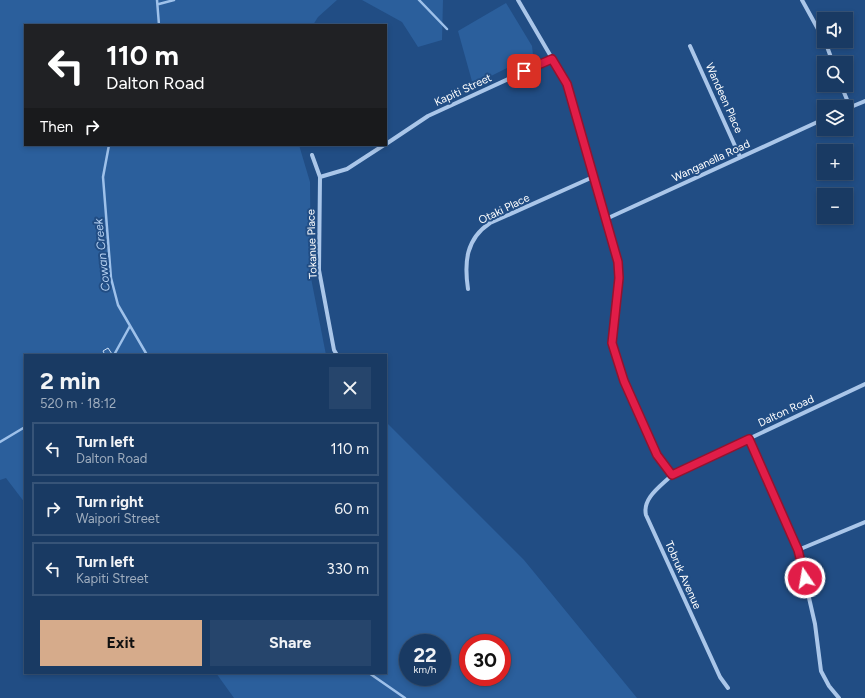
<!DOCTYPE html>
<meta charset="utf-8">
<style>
body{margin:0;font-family:Figtree,sans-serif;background:#26456c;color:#f1f3f6;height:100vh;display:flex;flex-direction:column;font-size:15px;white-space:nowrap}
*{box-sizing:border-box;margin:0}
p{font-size:13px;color:#9fadbe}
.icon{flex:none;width:22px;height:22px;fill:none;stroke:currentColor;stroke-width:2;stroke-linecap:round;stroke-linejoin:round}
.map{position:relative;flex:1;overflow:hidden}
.panel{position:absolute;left:24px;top:354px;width:363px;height:320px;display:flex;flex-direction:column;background:#193a63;border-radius:0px;box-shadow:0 2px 6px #0003,0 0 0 1px #375478}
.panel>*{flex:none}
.guide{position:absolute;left:24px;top:24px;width:363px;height:122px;border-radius:0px;box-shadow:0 2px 6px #0003,0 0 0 1px #375478;background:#202124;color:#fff;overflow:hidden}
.controls{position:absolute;left:817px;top:12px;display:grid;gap:8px}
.controls a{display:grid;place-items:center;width:36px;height:36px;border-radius:0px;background:#193a63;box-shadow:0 2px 6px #0003,0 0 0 1px #375478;font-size:20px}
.speed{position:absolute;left:399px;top:634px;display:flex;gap:8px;font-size:20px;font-weight:700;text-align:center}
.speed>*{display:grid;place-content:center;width:52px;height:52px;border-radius:50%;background:#193a63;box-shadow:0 2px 6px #0003,0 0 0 1px #375478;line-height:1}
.speed small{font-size:10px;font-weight:400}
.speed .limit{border:6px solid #d22;background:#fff;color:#111}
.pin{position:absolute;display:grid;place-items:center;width:34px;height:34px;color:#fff;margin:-17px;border-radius:8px;box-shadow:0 2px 6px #0006}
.me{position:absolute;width:44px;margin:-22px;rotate:348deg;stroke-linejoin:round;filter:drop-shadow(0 0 3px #0008)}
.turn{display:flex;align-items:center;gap:14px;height:84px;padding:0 16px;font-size:18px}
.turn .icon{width:52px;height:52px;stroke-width:2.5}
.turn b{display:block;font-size:28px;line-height:34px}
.then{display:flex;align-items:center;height:38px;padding:0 16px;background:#0003;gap:8px;font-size:15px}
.round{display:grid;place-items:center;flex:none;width:42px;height:42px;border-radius:0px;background:#26456c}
.headline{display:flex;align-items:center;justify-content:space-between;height:68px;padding:0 16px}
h1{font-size:24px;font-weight:700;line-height:30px}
.button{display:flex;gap:8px;margin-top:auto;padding:8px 16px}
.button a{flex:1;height:46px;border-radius:0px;background:#d6ab8b;color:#111;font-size:16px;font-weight:700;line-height:46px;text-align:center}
.button a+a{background:#26456c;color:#f1f3f6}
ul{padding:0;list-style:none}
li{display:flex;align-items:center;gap:12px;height:54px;margin:0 8px 6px;padding:0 8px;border:2px solid #375478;border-radius:0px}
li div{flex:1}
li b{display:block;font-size:15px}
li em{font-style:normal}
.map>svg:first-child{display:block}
.green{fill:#2b5f9c;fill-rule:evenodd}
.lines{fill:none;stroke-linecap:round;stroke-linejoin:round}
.stream{stroke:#9ec1ea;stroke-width:2.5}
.building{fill:#3164a1;stroke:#cee1f7}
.minor{stroke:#aac6e9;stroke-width:4}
.route-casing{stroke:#92132f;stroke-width:10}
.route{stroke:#e11d48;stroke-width:7}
.labels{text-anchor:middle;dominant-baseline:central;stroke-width:4;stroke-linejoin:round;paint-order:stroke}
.street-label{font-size:11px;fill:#fff;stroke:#214d84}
.water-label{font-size:12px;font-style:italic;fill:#b5d0f0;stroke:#214d84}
</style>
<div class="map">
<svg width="865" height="698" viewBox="0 0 865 698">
<rect width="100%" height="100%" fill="#214d84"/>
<!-- green -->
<path class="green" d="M0 0H337L318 17 313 25H25V145H299L310 182 311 278 326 355H25V503L6 478 0 480Z
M362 0H443L442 40 418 47 402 22Z
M506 3 532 46 533 55 473 85 458 31Z
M386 422 524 560 637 698H234L216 673H386ZM408 643H442V677H408ZM468 643H502V677H468Z"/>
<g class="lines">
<!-- stream -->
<path class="stream" d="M157 0 159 25
M419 0 447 29
M159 4 174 0
M109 145 103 177 111 278 118 305 147 355
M114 355 130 326
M0 442 25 427
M369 673 405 698"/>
</g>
<!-- building -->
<path class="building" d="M108 348 112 354 111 355H105L103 351Z"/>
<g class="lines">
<!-- minor -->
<path class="minor" d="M518 0 567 84 618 262 619 278 612 343 625 381 657 455 672 475
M802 0 824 40
M825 41 833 63
M690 46 740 157
M841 85 850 107
M846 109 865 101
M386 144 428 116 552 59
M312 155 320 177 319 270 334 350 337 355
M320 177 347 169 384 145
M606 219 824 119
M468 289C464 262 466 239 490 223L593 177
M749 439 798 550 815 624 821 671 829 686 839 698
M798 550 865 522
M728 688 720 677 646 515C642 498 661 486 672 475L865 384"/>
</g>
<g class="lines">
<!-- route casing -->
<g class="route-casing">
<path id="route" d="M524 71 552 59 567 84 618 262 619 278 612 343 624 381 657 455 672 475 749 439 798 550 805 578"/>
</g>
<!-- route -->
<use href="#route" class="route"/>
</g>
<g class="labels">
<!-- street labels -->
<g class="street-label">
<text transform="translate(463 90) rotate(-25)">Kapiti Street</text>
<text transform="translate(724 98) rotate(66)">Wandeen Place</text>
<text transform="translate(711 161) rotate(-25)">Wanganella Road</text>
<text transform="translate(504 209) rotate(-26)">Otaki Place</text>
<text transform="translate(312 244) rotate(-92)">Tokanue Place</text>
<text transform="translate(786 411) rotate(-25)">Dalton Road</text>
<text transform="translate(683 575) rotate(66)">Tobruk Avenue</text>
</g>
<!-- water labels -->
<g class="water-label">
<text transform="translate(102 255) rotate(-96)">Cowan Creek</text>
</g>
</g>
</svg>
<div class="controls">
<a><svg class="icon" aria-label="sound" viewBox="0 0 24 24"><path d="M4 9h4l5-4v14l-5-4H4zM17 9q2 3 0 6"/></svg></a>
<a><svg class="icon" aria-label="search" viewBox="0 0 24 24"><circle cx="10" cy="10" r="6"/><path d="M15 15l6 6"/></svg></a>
<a><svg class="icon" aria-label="layers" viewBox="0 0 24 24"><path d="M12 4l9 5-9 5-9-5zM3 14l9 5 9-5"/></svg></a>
<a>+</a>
<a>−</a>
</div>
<div class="speed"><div>22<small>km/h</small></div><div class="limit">30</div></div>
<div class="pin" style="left:524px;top:71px;background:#d93025"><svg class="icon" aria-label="arrive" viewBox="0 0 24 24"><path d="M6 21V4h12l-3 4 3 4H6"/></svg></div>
<svg class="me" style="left:805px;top:578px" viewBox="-20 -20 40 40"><circle r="17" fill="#e11d48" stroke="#fff" stroke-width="3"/><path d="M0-11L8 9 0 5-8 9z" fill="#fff"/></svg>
<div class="guide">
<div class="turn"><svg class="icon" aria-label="left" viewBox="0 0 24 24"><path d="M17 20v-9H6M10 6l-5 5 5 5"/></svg><div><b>110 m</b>Dalton Road</div></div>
<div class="then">Then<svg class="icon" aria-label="right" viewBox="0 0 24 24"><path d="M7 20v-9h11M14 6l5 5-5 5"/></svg></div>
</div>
<section class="panel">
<div class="headline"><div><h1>2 min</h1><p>520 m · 18:12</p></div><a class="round"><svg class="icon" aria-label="close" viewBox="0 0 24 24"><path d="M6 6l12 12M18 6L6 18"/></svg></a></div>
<ul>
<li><svg class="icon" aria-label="left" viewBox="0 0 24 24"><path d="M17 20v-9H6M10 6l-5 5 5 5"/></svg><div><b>Turn left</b><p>Dalton Road</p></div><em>110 m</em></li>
<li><svg class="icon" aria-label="right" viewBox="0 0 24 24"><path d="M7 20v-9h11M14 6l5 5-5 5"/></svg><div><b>Turn right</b><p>Waipori Street</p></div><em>60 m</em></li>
<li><svg class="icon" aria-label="left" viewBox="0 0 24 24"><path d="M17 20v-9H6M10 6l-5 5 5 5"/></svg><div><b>Turn left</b><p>Kapiti Street</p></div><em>330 m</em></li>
</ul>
<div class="button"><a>Exit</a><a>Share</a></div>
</section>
</div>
